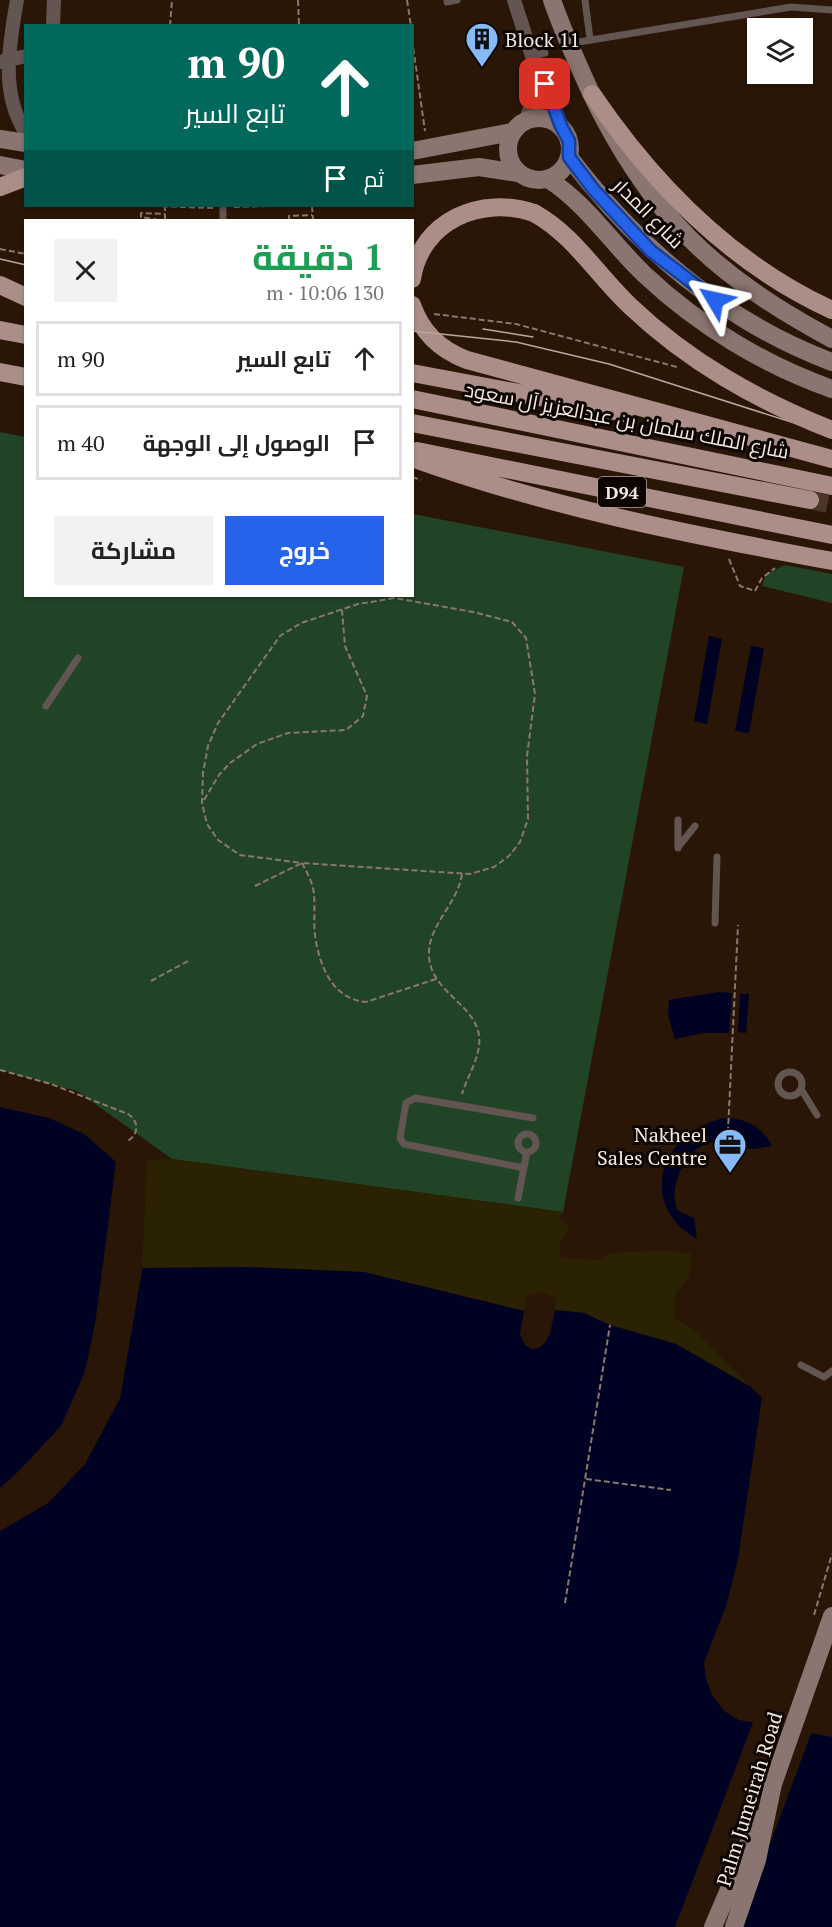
<!DOCTYPE html>
<html lang="ar">
<meta charset="utf-8">
<style>
body{margin:0;font-family:"PT Serif",Cairo,serif;background:#f2f2f2;color:#222;direction:rtl;height:100vh;display:flex;flex-direction:column;font-size:22px;white-space:nowrap}
*{box-sizing:border-box;margin:0}
p{font-size:20px;color:#767676}
.icon{flex:none;width:33px;height:33px;fill:none;stroke:currentColor;stroke-width:2;stroke-linecap:round;stroke-linejoin:round}
.map{position:relative;flex:1;overflow:hidden;direction:ltr}
.side{position:absolute;left:24px;top:219px;width:390px;height:378px;display:flex;flex-direction:column;background:#fff;border-radius:0px;box-shadow:0 2px 4px #0004;direction:rtl}
.side>*{flex:none}
.guide{position:absolute;left:24px;top:24px;width:390px;height:183px;border-radius:0px;box-shadow:0 2px 4px #0004;direction:rtl;background:#00695c;color:#fff;overflow:hidden}
.fabs{position:absolute;left:747px;top:18px;display:grid;gap:12px}
.fabs a{display:grid;place-items:center;width:66px;height:66px;border-radius:0px;background:#fff;box-shadow:0 2px 4px #0004;font-size:30px}
.pin{position:absolute;display:grid;place-items:center;width:51px;height:51px;color:#fff;margin:-26px;border-radius:12px;box-shadow:0 3px 9px #0006}
.me{position:absolute;width:66px;margin:-33px;rotate:306deg;stroke-linejoin:round;filter:drop-shadow(0 0 4px #0008)}
.turn{display:flex;align-items:center;gap:21px;height:126px;padding:0 30px;font-size:27px}
.turn .icon{width:78px;height:78px;stroke-width:2.5}
.turn b{display:block;font-size:42px;line-height:51px}
.then{display:flex;align-items:center;height:57px;padding:0 30px;background:#0003;gap:12px;font-size:22px}
.round{display:grid;place-items:center;flex:none;width:63px;height:63px;border-radius:0px;background:#f2f2f2}
.overview{display:flex;align-items:center;justify-content:space-between;height:102px;padding:0 30px}
h1{font-size:36px;font-weight:700;line-height:45px;color:#1e9e55}
.button{display:flex;gap:12px;margin-top:auto;padding:12px 30px}
.button a{flex:1;height:69px;border-radius:0px;background:#2563eb;color:#fff;font-size:24px;font-weight:700;line-height:69px;text-align:center}
.button a+a{background:#f2f2f2;color:#222}
ul{padding:0;list-style:none}
li{display:flex;align-items:center;gap:18px;height:75px;margin:0 12px 9px;padding:0 18px;border:3px solid #e0e0e0;border-radius:0px}
li div{flex:1}
li b{display:block;font-size:22px}
li em{font-style:normal}
.map>svg:first-child{display:block}
.green{fill:#224426}
.sand{fill:#2a2202}
.water{fill:#000223}
.pier{fill:#2a1606}
.lines{fill:none;stroke-linecap:round;stroke-linejoin:round}
.primary-tunnel{stroke:#493626;stroke-width:18;stroke-dasharray:18 9;stroke-linecap:butt}
.path{stroke:#8a796b;stroke-width:2;stroke-dasharray:6 3;stroke-linecap:butt}
.lane{stroke:#635551;stroke-width:7}
.street{stroke:#635551;stroke-width:14}
.secondary{stroke:#8b7570;stroke-width:18}
.primary{stroke:#ab8e87;stroke-width:18}
.tram{stroke:#b8a89c;stroke-width:1.5}
.primary-bridge{stroke:#ab8e87;stroke-width:18}
.route-casing{stroke:#184099;stroke-width:15}
.route{stroke:#2563eb;stroke-width:10}
.labels{text-anchor:middle;dominant-baseline:central;stroke-width:6;stroke-linejoin:round;paint-order:stroke}
.shield{fill:#0c0501;stroke:#b0a59c;stroke-width:1.5}
.shield-label{font-size:18px;font-weight:bold;fill:#f7e9de}
.poi-label{font-size:20px;fill:#f7e9de;stroke:#0c0501;text-anchor:start}
.street-label{font-size:20px;fill:#f7e9de;stroke:#0c0501}
</style>
<div class="map">
<svg width="832" height="1927" viewBox="0 0 832 1927">
<rect width="100%" height="100%" fill="#2a1606"/>
<!-- green -->
<path class="green" d="M0 432 25 437 26 596H412L413 514 684 567 563 1212 172 1159 77 1091 0 1070Z
M785 565 832 574V603L762 586 766 574Z"/>
<!-- sand -->
<path class="sand" d="M172 1159 563 1212 559 1219 570 1228 560 1243 561 1258 598 1260 611 1253 666 1250 692 1254 689 1277 675 1295V1318L695 1330 751 1387 676 1344 610 1325 584 1313 555 1310 556 1298 541 1291 526 1296 524 1311 364 1272 251 1267 142 1268 147 1160Z"/>
<!-- water -->
<path class="water" d="M709 636 722 639 707 724 694 721Z
M751 646 764 648 749 733 735 731Z
M719 992 732 993 729 1033H703L675 1039 668 1015 669 1000Z
M740 994H749L746 1033 738 1032Z
M0 1107 49 1118 84 1134 116 1162C106 1237 102 1362 61 1426 46 1449 21 1469 0 1488Z
M724 1118C747 1118 762 1127 772 1146L752 1149 715 1141C709 1143 702 1146 697 1149 681 1160 668 1194 678 1211L694 1218 697 1239C635 1203 661 1132 724 1118Z
M251 1267 364 1272 524 1311 520 1334 525 1345 539 1348 550 1334 555 1310 584 1313 610 1325 676 1344 751 1387 762 1398 738 1560 727 1603 704 1663 706 1679 712 1695 724 1711 739 1720 832 1737V1927H0V1531L48 1503 85 1464 120 1398 142 1268Z"/>
<!-- pier -->
<path class="pier" d="M118 1160 99 1318 88 1373 64 1427 32 1463 0 1491 61 1426 85 1372 96 1318 116 1162Z
M143 1265 120 1398 85 1464 48 1503 0 1531V1528L46 1501 82 1462 117 1397 140 1267Z
M555 1307 546 1342 539 1348 532 1349 525 1345 520 1334 526 1308 523 1334 532 1346 544 1340Z
M762 1398 765 1401 741 1560 730 1602 727 1603 738 1560Z
M754 1720 812 1731 739 1927H675Z"/>
<g class="lines">
<!-- primary-tunnel -->
<path class="primary-tunnel" d="M810 500 832 505"/>
<!-- path -->
<path class="path" d="M298 0 299 26
M407 0 411 26
M170 26 172 0
M412 39 425 131
M153 206 213 208
M312 206 313 220
M234 207 270 206
M159 220 141 217V213L165 214
M165 220V206
M308 220H289V216L312 215
M0 249 26 254
M434 314 516 324 677 367
M412 477 421 480
M729 559 740 586 755 591 762 578 775 568
M204 800 219 775 230 763 257 744 288 733 346 730 363 716 367 696 345 646 342 610
M462 874C457 906 427 925 429 957 432 996 484 1006 479 1046 477 1062 467 1078 462 1094
M255 886 302 863 470 874 494 867 509 856 520 842 528 819 527 756 535 694 526 638 512 622 473 612 395 598 358 604 301 623 280 636 218 723 208 746 203 773 202 803 207 824 218 840 240 855 302 863C306 871 311 879 313 888 316 903 313 919 315 935 319 965 332 999 366 1002L436 979
M151 981 188 961
M0 1070 51 1084 128 1114C140 1122 139 1135 126 1142
M727 1151 738 925
M586 1479 671 1490
M565 1603 610 1325
M814 1615 832 1554
M745 1810 755 1784"/>
<!-- lane -->
<path class="lane" d="M585 0 590 39
M447 2 457 0
M579 42 791 7 832 10
M532 56 545 53
M223 220V206
M46 706 78 658
M679 846 695 826
M678 848V820
M715 923 717 857
M778 1084a12 12 0 1 1 24 0a12 12 0 1 1-24 0Z
M801 1089 817 1115
M518 1143a9 9 0 1 1 18 0a9 9 0 1 1-18 0Z
M524 1168 404 1144 400 1138 406 1103 415 1098 533 1118
M518 1198 527 1152
M801 1365 824 1377 832 1371"/>
<!-- street -->
<path class="street" d="M17 0C9 45 0 94 26 133
M514 0 532 56 561 126
M53 26 54 0
M0 62 26 56
M526 120 532 102 535 69"/>
<!-- secondary -->
<path class="secondary" d="M552 0C563 32 577 62 591 93 650 215 713 275 832 339
M508 149a31 31 0 1 1 62 0a31 31 0 1 1-62 0Z
M0 139 26 143
M412 151 512 132
M569 157C637 247 725 322 832 362
M0 165 26 170
M412 175 479 167 518 173
M548 179C587 204 612 244 645 275 698 325 764 365 832 389
M713 1927 759 1819
M734 1927 757 1860 773 1784 832 1616"/>
<!-- primary -->
<path class="primary" d="M592 94C653 184 732 264 832 310
M0 187 26 177
M412 279C421 220 482 195 534 213
M0 285 26 297
M412 305C422 333 440 350 467 360L832 459
M0 330 26 335
M0 372 26 377
M412 373 625 413
M412 399 832 486
M412 423 810 500
M417 451 832 535
M412 458C548 507 691 535 832 561"/>
<!-- tram -->
<path class="tram" d="M0 259 26 265
M483 329 533 337
M412 331 516 342 609 364 832 435"/>
<!-- primary-bridge -->
<path class="primary-bridge" d="M534 213C574 235 597 275 630 306 689 362 757 400 832 430"/>
</g>
<g class="lines">
<!-- route casing -->
<g class="route-casing">
<path id="route" d="M545 84 561 126 569 141V157L594 190 651 251 715 300"/>
</g>
<!-- route -->
<use href="#route" class="route"/>
</g>
<!-- icons -->
<defs>
<g id="building-pin" transform="scale(1.725)"><path d="M0 17L-7.5 6A9.5 9.5 0 1 1 7.5 6Z" fill="#85bbfb" stroke="#0c0501"/><path d="M-4-6H4V6H1V3H-1V6H-4ZM-2.5-4.3h1.7v1.8h-1.7ZM.8-4.3h1.7v1.8H.8ZM-2.5-1h1.7V.8h-1.7ZM.8-1h1.7V.8H.8Z" fill="#111"/></g>
<g id="office-pin" transform="scale(1.725)"><path d="M0 17L-7.5 6A9.5 9.5 0 1 1 7.5 6Z" fill="#85bbfb" stroke="#0c0501"/><path d="M-6-3h4V-5.5h4V-3h4V5H-6ZM-1-4.5V-3h2v-1.5ZM-6 0V1H6V0Z" fill="#111"/></g>
</defs>
<g fill-rule="evenodd">
<use href="#building-pin" x="482" y="39"/>
<use href="#office-pin" x="730" y="1145"/>
</g>
<g class="labels">
<!-- shield labels -->
<rect class="shield" x="598" y="477" width="48" height="30" rx="4.5"/>
<g class="shield-label">
<text x="622" y="492">D94</text>
</g>
<!-- poi labels -->
<g class="poi-label">
<text x="505" y="39">Block 11</text>
<text x="707" y="1134" text-anchor="end">Nakheel<tspan x="707" dy="23">Sales Centre</tspan></text>
</g>
<!-- street labels -->
<g class="street-label">
<text transform="translate(649 213) rotate(45)">شارع المدار</text>
<text transform="translate(627 420) rotate(11)">شارع الملك سلمان بن عبدالعزيز آل سعود</text>
<text transform="translate(749 1799) rotate(-73)">Palm Jumeirah Road</text>
</g>
</g>
</svg>
<div class="fabs">
<a><svg class="icon" aria-label="layers" viewBox="0 0 24 24"><path d="M12 4l9 5-9 5-9-5zM3 14l9 5 9-5"/></svg></a>
</div>
<div class="pin" style="left:545px;top:84px;background:#d93025"><svg class="icon" aria-label="arrive" viewBox="0 0 24 24"><path d="M6 21V4h12l-3 4 3 4H6"/></svg></div>
<svg class="me" style="left:715px;top:300px" viewBox="-20 -20 40 40"><path d="M0-17L14 15 0 8-14 15z" fill="#2563eb" stroke="#fff" stroke-width="4"/></svg>
<div class="guide">
<div class="turn"><svg class="icon" aria-label="ahead" viewBox="0 0 24 24"><path d="M12 20V5M6 11l6-6 6 6"/></svg><div><b>90 m</b>تابع السير</div></div>
<div class="then">ثم<svg class="icon" aria-label="arrive" viewBox="0 0 24 24"><path d="M6 21V4h12l-3 4 3 4H6"/></svg></div>
</div>
<section class="side">
<div class="overview"><div><h1>1 دقيقة</h1><p>130 m · 10:06</p></div><a class="round"><svg class="icon" aria-label="close" viewBox="0 0 24 24"><path d="M6 6l12 12M18 6L6 18"/></svg></a></div>
<ul>
<li><svg class="icon" aria-label="ahead" viewBox="0 0 24 24"><path d="M12 20V5M6 11l6-6 6 6"/></svg><div><b>تابع السير</b></div><em>90 m</em></li>
<li><svg class="icon" aria-label="arrive" viewBox="0 0 24 24"><path d="M6 21V4h12l-3 4 3 4H6"/></svg><div><b>الوصول إلى الوجهة</b></div><em>40 m</em></li>
</ul>
<div class="button"><a>خروج</a><a>مشاركة</a></div>
</section>
</div>
